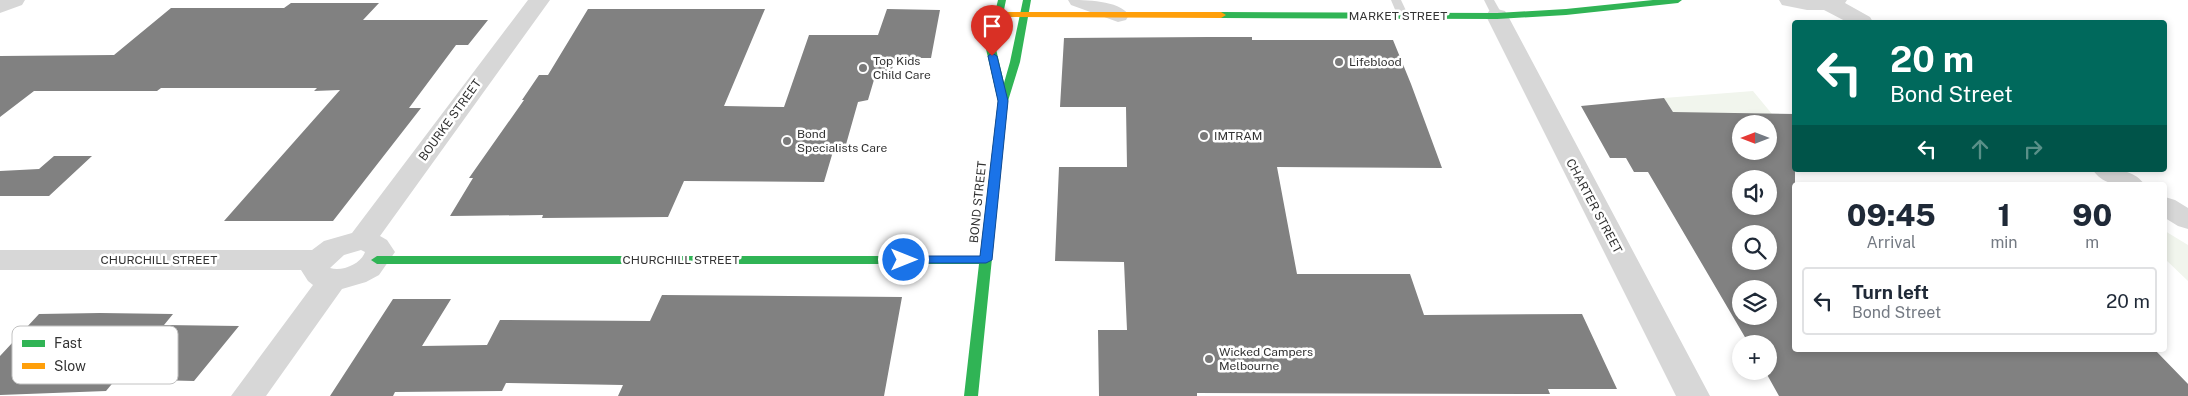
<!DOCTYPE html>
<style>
body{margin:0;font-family:"Public Sans",sans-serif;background:#f6f6f7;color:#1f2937;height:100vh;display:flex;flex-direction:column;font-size:19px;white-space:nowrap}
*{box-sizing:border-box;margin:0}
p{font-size:16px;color:#747a83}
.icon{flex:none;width:28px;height:28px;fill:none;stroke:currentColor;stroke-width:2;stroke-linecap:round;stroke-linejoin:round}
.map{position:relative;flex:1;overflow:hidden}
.sheet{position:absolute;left:1792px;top:182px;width:375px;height:170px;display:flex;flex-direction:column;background:#fff;border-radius:5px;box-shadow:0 2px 8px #0003}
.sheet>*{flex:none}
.guide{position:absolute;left:1792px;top:20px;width:375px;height:152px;border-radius:5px;box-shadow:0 2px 8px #0003;background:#00695c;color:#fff;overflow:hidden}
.needle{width:32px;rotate:270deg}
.tools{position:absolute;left:1732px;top:115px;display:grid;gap:10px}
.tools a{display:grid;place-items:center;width:45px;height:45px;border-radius:50%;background:#fff;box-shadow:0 2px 8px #0003;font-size:25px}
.pin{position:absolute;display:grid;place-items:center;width:42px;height:42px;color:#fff;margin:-51px -21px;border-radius:50% 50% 50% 0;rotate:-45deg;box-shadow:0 0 5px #0007}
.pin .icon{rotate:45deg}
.me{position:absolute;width:55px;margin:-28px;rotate:90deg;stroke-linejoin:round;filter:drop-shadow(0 0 4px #0008)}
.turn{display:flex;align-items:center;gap:18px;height:105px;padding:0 15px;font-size:22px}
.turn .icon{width:65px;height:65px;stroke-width:2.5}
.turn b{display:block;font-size:35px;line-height:42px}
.lanes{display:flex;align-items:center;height:48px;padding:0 15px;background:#0003;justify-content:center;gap:25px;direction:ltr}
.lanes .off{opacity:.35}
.eta{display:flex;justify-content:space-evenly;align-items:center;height:85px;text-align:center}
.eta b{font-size:30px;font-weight:800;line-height:35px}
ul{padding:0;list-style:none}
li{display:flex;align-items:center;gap:15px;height:68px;margin:0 10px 8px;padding:0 5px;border:2px solid #e0e1e3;border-radius:5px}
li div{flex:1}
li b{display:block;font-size:19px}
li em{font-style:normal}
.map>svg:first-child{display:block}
.green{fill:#f1f5ed}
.building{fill:#818181;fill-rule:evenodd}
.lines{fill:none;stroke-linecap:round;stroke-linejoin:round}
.lane{fill:#d7d7d7;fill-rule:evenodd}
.street{fill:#d7d7d7;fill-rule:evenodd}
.fast{fill:#30b455;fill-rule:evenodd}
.slow{fill:#ff9f0a;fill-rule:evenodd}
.route{fill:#1a73e8;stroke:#114b97}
.poi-dot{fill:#7a7a7a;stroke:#fff;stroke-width:2}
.labels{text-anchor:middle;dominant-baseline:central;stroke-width:5;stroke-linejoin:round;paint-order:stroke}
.street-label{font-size:12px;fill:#333;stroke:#fff}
.poi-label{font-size:12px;fill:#333;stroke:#fff;text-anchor:start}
.key{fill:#fff;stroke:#c2c2c2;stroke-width:1}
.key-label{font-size:14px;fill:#333}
</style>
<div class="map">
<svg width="2188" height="396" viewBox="0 0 2188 396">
<rect width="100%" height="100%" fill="#fff"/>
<!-- green -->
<path class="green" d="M1753 91 1772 114 1677 118 1664 98Z
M2165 231 2188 245V281L2165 259Z"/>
<!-- building -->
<path class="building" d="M291 3H379L363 20H488L468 45H456L409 108H421L333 221H224L340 90 314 91 317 88H161L157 91H34L0 117V56L114 55 171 8H284Z
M588 9H765L724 106 784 107 809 35H878L887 9 940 10 931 58H895L891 73H876L868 100 858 102 845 148H834L824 182 684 181 668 217 542 218 543 215 450 216 473 178H469L524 100H522L539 75H548Z
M1208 37H1252V40H1393L1411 84 1442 168 1277 167 1297 274H1410L1424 315 1582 314 1617 389H1548L1550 394 1197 393V396H1099L1098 330H1127L1124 262 1055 261 1059 167H1127L1126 107H1060L1064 38Z
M1664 98 1673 112 1795 114V350H2155L2188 384V396H1779L1765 371H1769V344H1749L1648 172H1634L1626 158H1610L1581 106ZM1741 124H1769V151H1741ZM1741 179H1769V206H1741ZM1741 234H1769V261H1741ZM1741 289H1769V316H1741Z
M54 156H92L49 196H0V171L39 169Z
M662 295 902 297 884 396H618L623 385 506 383 502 391 395 392 393 396H330L393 299H451L422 346 487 345 500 320 650 321Z
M100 313 173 314 164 325 239 326 194 381 116 379 106 391 0 395V356L39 314Z"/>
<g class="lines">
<!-- lane -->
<path class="lane" d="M1391 0H1401L1409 17 1407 19H1399Z
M1484 0H1494L1503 16 1501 18H1493Z"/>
<!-- street -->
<path class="street" d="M0 0H25L22 5 0 13Z
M528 0H550L380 236 387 240 395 252 379 275 366 282 342 289 266 396H231L313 285 308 281 301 270H0V250H312L324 241 352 233ZM361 250 365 252C361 264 342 272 330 268L344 255Z
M1068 0C1086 0 1118 0 1129 15L1126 20 1118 22 1071 5Z
M1779 0H1847L1845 3 1870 17 1873 22H1847L1824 10H1807L1782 5Z
M1497 9 1505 11 1508 16 1710 396H1676L1486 16 1489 11Z
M2093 170C2112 170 2132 167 2145 185 2125 185 2105 188 2093 170Z
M2165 197 2175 200 2188 208V229L2178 226 2165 218Z"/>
<!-- fast -->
<path class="fast" d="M998 0H1006L996 49 1004 83 1010 62 1023 0H1031L1020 62 1008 101 978 396H964L979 264H377L371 260 377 256H980L998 101 986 49Z
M1653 0H1682L1678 3 1566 15 1497 19 1221 18 1216 15 1221 12 1497 13 1566 9Z"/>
<!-- slow -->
<path class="slow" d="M998 12H1221L1226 15 1221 18 995 17V13Z"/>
</g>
<!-- route -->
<path class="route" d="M992 53 997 56 1008 101 992 260 986 263H900L898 260 900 257 904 256H980L998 101 988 56Z"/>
<!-- markers -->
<g class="poi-dot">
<circle cx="1339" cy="62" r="5"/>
<circle cx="863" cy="68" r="5"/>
<circle cx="1204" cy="136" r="5"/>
<circle cx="787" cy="141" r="5"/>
<circle cx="1209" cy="359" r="5"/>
</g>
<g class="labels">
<!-- street labels -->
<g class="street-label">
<text x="1398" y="16">MARKET STREET</text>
<text transform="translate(450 120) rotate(-54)">BOURKE STREET</text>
<text transform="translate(978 202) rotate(-84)">BOND STREET</text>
<text transform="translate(1594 206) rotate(62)">CHARTER STREET</text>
<text x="159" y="260">CHURCHILL STREET</text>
<text x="681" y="260">CHURCHILL STREET</text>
</g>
<!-- poi labels -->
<g class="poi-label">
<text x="873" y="61">Top Kids<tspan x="873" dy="14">Child Care</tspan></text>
<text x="1349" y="62">Lifeblood</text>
<text x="797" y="134">Bond<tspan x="797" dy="14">Specialists Care</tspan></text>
<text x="1214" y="136">IMTRAM</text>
<text x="1219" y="352">Wicked Campers<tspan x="1219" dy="14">Melbourne</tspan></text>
</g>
</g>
<!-- legend -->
<rect x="12" y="326" width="166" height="58" rx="8" class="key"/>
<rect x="22" y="340" width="23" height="7" fill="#30b455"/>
<rect x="22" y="363" width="23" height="6" fill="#ff9f0a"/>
<g class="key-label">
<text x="54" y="348">Fast</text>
<text x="54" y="371">Slow</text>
</g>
</svg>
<div class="tools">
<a><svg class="needle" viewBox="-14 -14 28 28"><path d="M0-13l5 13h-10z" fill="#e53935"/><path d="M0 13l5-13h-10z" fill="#747a83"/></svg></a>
<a><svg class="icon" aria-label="sound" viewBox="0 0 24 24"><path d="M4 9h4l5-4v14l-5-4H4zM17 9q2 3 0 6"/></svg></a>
<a><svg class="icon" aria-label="search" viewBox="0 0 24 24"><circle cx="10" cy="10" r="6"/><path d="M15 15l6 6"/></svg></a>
<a><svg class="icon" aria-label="layers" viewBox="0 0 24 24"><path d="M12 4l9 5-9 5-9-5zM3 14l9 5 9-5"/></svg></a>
<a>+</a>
</div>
<div class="pin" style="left:992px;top:56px;background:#d93025"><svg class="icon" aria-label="arrive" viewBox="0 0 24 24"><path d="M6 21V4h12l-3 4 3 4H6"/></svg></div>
<svg class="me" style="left:904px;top:260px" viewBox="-20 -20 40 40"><circle r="17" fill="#1a73e8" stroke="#fff" stroke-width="3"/><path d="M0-11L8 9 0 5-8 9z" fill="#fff"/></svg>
<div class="guide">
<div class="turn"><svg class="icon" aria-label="left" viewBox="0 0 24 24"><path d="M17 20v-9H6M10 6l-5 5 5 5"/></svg><div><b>20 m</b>Bond Street</div></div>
<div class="lanes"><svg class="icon" aria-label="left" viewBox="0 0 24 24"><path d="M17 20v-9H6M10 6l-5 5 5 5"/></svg><svg class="icon off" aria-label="ahead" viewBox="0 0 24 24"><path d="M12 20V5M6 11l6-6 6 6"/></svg><svg class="icon off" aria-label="right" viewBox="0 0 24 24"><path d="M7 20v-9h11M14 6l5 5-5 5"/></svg></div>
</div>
<section class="sheet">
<div class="eta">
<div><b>09:45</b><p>Arrival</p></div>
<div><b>1</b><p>min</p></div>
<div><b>90</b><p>m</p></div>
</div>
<ul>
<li><svg class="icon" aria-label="left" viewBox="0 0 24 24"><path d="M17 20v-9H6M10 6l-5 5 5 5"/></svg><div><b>Turn left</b><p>Bond Street</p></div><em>20 m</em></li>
</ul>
</section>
</div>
